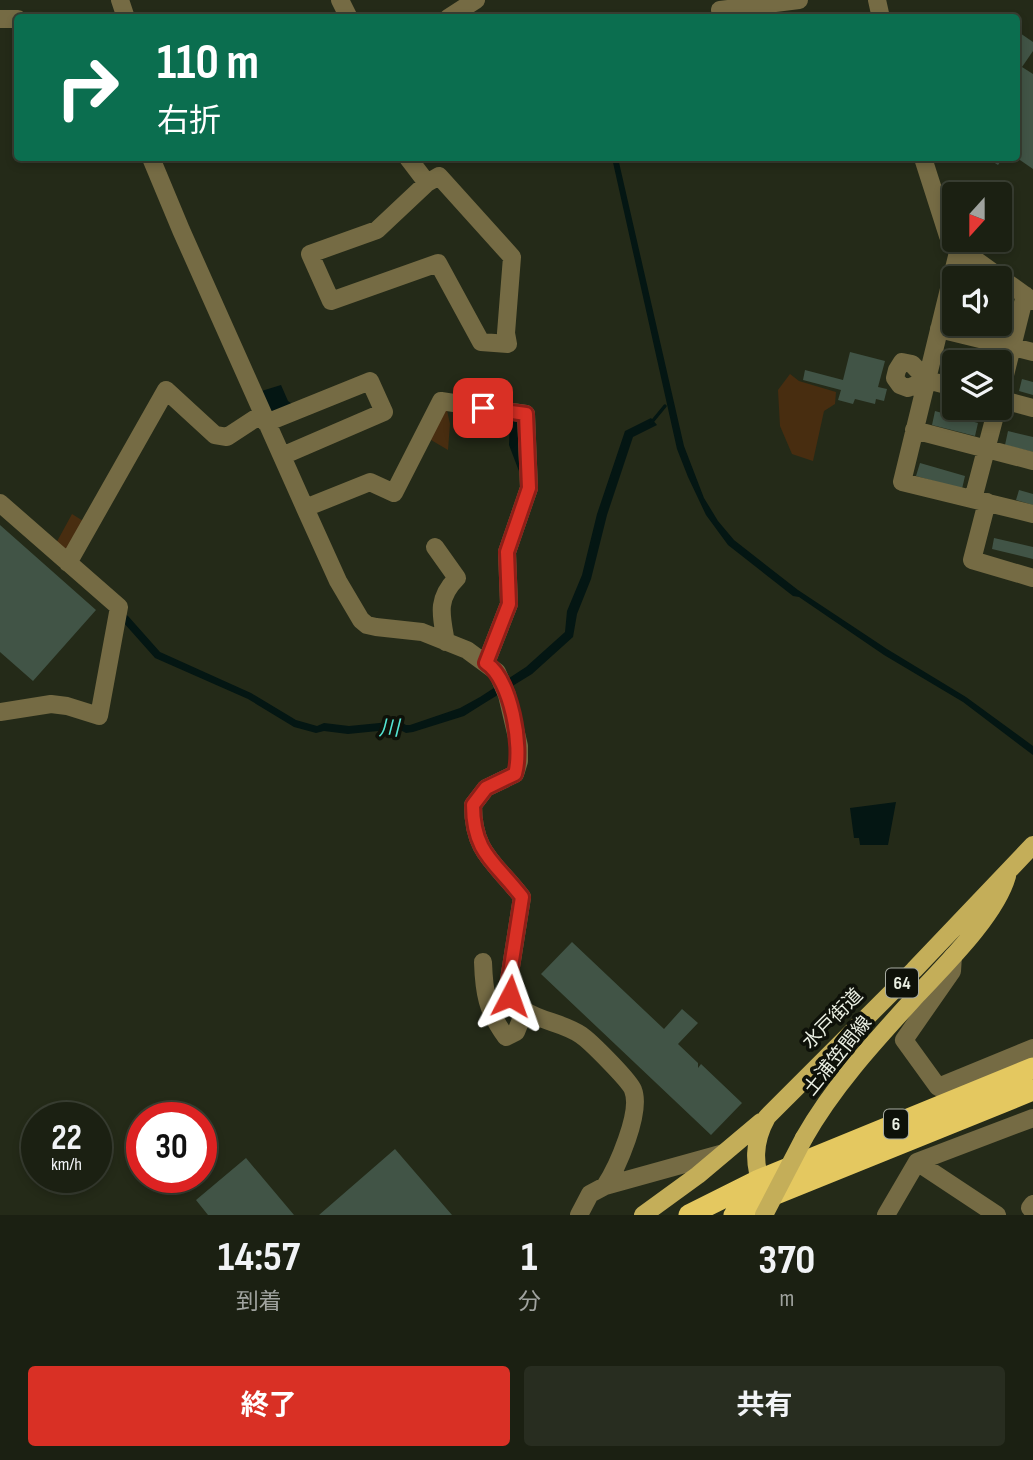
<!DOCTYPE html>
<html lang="ja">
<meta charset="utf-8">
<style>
body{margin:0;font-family:"Sofia Sans Condensed","Noto Sans JP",sans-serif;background:#282d20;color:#f1f3f6;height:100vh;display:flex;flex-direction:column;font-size:26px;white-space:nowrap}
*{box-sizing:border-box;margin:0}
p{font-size:23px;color:#a0a39f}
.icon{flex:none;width:38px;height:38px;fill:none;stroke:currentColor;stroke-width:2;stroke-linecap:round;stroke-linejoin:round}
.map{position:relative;height:1215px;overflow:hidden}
.side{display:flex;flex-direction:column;background:#1b2012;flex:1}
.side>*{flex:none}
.guide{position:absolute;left:14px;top:14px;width:1006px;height:147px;border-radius:7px;box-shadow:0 4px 10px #0003,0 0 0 2px #393e32;background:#0b6e4f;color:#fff;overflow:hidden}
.needle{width:46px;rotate:201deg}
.tools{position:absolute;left:942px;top:182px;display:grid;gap:14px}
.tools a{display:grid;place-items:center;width:70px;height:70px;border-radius:7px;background:#1b2012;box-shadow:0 4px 10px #0003,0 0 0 2px #393e32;font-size:35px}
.speed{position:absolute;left:21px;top:1102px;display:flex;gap:14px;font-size:35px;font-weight:700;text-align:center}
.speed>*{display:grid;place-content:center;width:91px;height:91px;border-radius:50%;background:#1b2012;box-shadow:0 4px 10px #0003,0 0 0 2px #393e32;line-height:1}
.speed small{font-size:18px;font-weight:400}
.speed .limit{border:10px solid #d22;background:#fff;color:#111}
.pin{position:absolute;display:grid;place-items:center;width:60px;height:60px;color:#fff;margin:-30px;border-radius:14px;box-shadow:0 4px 10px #0006}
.me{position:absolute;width:77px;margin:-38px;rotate:4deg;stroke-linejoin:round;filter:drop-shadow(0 0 5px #0008)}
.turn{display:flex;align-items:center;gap:24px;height:147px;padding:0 28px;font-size:32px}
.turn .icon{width:91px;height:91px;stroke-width:2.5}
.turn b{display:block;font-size:49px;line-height:60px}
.eta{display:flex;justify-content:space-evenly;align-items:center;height:119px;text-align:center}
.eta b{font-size:42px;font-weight:700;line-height:49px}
.action{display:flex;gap:14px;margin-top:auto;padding:14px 28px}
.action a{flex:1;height:80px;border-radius:7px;background:#d93025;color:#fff;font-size:28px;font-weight:700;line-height:80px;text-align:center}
.action a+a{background:#282d20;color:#f1f3f6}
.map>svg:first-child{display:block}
.green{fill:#482d10}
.water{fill:#041613}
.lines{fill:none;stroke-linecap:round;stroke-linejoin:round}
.stream{stroke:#041613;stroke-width:3.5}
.building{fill:#415446}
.minor{stroke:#756b44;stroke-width:18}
.major{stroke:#c4ae59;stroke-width:18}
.highway{stroke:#e4c860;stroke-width:21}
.major-bridge{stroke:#c4ae59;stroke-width:18}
.route-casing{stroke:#8d1f18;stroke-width:18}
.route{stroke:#d93025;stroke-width:12}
.labels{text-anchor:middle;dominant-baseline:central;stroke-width:7;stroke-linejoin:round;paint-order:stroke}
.shield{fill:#0e1109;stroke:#a8aca2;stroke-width:2}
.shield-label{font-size:18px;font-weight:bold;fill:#eaefe3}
.street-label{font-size:19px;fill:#eaefe3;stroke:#0e1109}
.water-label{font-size:21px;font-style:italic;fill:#54e5d3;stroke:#0e1109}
</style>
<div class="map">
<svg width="1033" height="1215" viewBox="0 0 1033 1215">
<rect width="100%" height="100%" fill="#242a18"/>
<!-- green -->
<path class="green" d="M790 374 799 381 836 392 835 404 824 411 813 461 792 454 780 426 778 390Z
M446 406 450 424 448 450 426 437Z
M72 514 88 524 68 560 54 547Z"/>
<!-- water -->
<path class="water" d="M612 158H618L684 446 704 498 718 521 734 540 798 590 887 649 966 697 1033 746V755L963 702 884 655 799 597 793 596 728 545 706 515 688 477 677 449Z
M281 385 288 401 298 408 268 420 255 393Z
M510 414 523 416 525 487 509 445Z
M651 418 657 425 633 437 607 515 591 579 577 614 573 637 532 674 483 704 464 716 413 732 406 733 398 729 348 734 324 731 316 733 294 727 248 699 155 658 123 622 114 606 128 616 160 652 251 693 296 720 317 726 324 723 349 726 400 721 406 725H410L460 708 480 697 526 667 565 632 567 611 582 575 597 514 625 431Z
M896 802 888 845H860L859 838H854L850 808Z"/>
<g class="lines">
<!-- stream -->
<path class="stream" d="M651 423 665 406"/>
</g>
<!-- building -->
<path class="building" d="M1017 31 1033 42V51L1022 67 1033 74V169L1017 158Z
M987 158H1003L998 165Z
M999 321 1004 322 1001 335 960 325 999 324Z
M850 352 885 361 878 387 887 389 884 401 876 399 875 404 855 399 853 404 838 400 841 390 803 380 805 370 843 380Z
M947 362 954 364V377L943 374Z
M1022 379 1033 382V395L1019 391Z
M935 411 978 423 975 436 932 425Z
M1008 431 1033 437V452L1005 445Z
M920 463 965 476 962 489 916 476Z
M1019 490 1033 494V505L1016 500Z
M0 525 96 610 33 681 0 652Z
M994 538 1033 547V559L992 549Z
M572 942 664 1029 682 1009 698 1023 678 1044 698 1063V1068L701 1064 742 1103 711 1135 541 974Z
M395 1149 452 1215H319Z
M246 1158 294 1215H208L196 1200Z"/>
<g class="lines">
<!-- minor -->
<path class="minor" d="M120 0 126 18
M340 0 349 18
M877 0 881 18
M448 18 476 0
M725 18 720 10 799 0
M0 19H18
M151 158 181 230 305 508 338 581 361 620 367 625 376 627 422 632 467 650 497 672 507 695 519 746V761L515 774 486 788 473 805C473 853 495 862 522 897L508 986C517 1022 555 1017 581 1035 590 1041 630 1081 633 1090 642 1112 617 1168 605 1186
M408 158 427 183
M923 158 948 236 959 248 1033 301
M439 176 512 257 506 333 508 344 481 342 438 263 331 301 310 254 377 230 427 183Z
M959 248 902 482 1033 514
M939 329 1033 352
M927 380 908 388 900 385 895 378 897 370 902 362 912 364 927 380 954 387
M999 399 1025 295
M999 399 1033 408
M266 423 370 381 384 412 282 456
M914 430 1033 461
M973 499 997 408
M987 502 972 560 1033 578
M0 503 119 607 99 716 67 706 51 704 0 712
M305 508 370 482 394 493 441 401 526 414 529 488 507 552 509 604 486 663
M435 547 457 578C436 599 441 615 446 642
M68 563 166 390 215 435 227 437 262 414
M953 956 952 971 904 1040 938 1087 1033 1048
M483 962C484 993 487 1011 506 1037L516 1032 524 1012
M917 1162 997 1215
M1030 1208 1033 1204
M579 1215 590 1194 605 1186 724 1153
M886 1215 917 1162 1033 1118"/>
<!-- major -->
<path class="major" d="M804 1138C834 1085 876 1040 917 995 946 964 996 915 1007 876
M764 1191C753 1165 753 1142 767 1117L914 970 1033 845
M643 1215 698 1175 761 1122"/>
<!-- highway -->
<path class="highway" d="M689 1215 759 1180 1033 1068
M734 1215 766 1198 1033 1090"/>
<!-- major-bridge -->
<path class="major-bridge" d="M764 1215 804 1138"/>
</g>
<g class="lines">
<!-- route casing -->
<g class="route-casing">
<path id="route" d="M483 408 526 414 529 488 507 552 509 604 486 663C511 679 523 747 515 774L486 788 473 805C473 853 495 862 522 897L508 986 510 996"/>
</g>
<!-- route -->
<use href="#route" class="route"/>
</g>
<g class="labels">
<!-- shield labels -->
<g class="shield">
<rect x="886" y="968.5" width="32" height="29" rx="5"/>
<rect x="884" y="1109.5" width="24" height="29" rx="5"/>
</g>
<g class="shield-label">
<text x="902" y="983">64</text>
<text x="896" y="1124">6</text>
</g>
<!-- street labels -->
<g class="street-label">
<text transform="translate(833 1019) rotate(-45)">水戸街道</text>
<text transform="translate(838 1056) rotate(-51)">土浦笠間線</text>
</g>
<!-- water labels -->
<g class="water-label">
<text x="389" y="728">川</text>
</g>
</g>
</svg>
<div class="tools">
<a><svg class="needle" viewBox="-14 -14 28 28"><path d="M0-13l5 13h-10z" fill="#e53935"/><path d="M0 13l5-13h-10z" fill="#a0a39f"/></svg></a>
<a><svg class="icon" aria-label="sound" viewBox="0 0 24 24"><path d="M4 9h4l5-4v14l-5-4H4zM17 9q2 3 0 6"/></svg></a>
<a><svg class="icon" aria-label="layers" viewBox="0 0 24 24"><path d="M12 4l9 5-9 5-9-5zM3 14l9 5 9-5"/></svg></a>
</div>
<div class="speed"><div>22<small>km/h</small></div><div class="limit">30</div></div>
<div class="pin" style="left:483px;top:408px;background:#d93025"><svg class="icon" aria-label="arrive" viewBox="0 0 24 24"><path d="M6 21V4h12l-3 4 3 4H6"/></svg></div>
<svg class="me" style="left:510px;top:996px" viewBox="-20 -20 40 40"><path d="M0-17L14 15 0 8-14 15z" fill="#d93025" stroke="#fff" stroke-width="4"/></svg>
<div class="guide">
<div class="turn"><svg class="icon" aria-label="right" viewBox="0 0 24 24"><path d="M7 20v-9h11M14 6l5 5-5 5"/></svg><div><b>110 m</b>右折</div></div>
</div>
</div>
<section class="side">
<div class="eta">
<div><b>14:57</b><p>到着</p></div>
<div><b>1</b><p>分</p></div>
<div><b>370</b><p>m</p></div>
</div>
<div class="action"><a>終了</a><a>共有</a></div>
</section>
